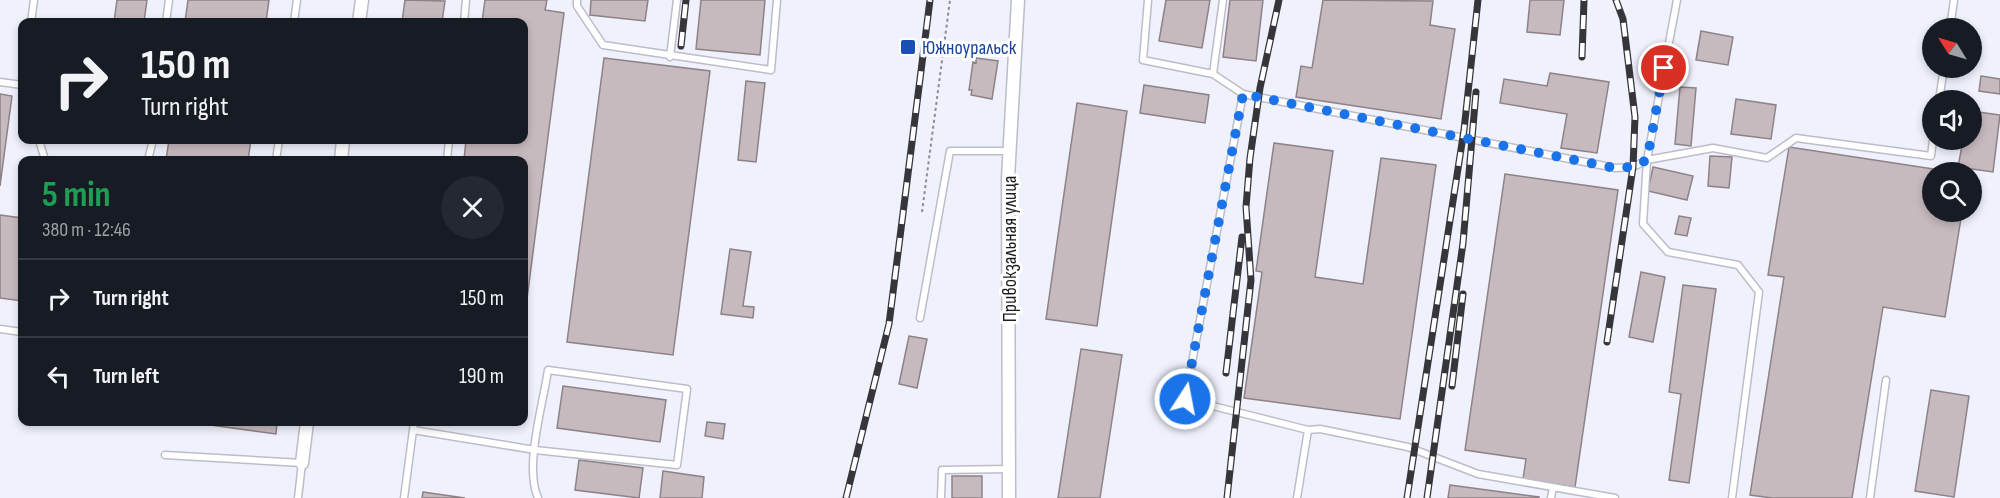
<!DOCTYPE html>
<meta charset="utf-8">
<style>
:root{--surface:#171b24;--page:#242831;--text:#f1f3f6;--muted:#9ea1a6;--line:#363941}
body{margin:0;font-family:"Sofia Sans Condensed",sans-serif;background:var(--page);color:var(--text);height:100vh;display:flex;flex-direction:column;font-size:22px;white-space:nowrap}
*{box-sizing:border-box;margin:0}
p{font-size:20px;color:var(--muted)}
.icon{flex:none;width:33px;height:33px;fill:none;stroke:currentColor;stroke-width:2;stroke-linecap:round;stroke-linejoin:round}
.map{position:relative;flex:1;overflow:hidden}
.panel{position:absolute;left:18px;top:156px;width:510px;height:270px;display:flex;flex-direction:column;background:var(--surface);border-radius:12px;box-shadow:0 3px 9px #0003}
.panel>*{flex:none}
.guide{position:absolute;left:18px;top:18px;width:510px;height:126px;border-radius:12px;box-shadow:0 3px 9px #0003;background:#171b24;color:var(--text);overflow:hidden}
.needle{width:39px;rotate:307deg}
.buttons{position:absolute;left:1922px;top:18px;display:grid;gap:12px}
.buttons a{display:grid;place-items:center;width:60px;height:60px;border-radius:50%;background:var(--surface);box-shadow:0 3px 9px #0003;font-size:30px}
.pin{position:absolute;display:grid;place-items:center;width:51px;height:51px;color:#fff;margin:-26px;border:3px solid #fff;border-radius:50%;box-shadow:0 2px 6px #0007}
.me{position:absolute;width:66px;margin:-33px;rotate:11deg;stroke-linejoin:round;filter:drop-shadow(0 0 4px #0008)}
.turn{display:flex;align-items:center;gap:21px;height:126px;padding:0 24px;font-size:27px}
.turn .icon{width:78px;height:78px;stroke-width:2.5}
.turn b{display:block;font-size:42px;line-height:51px}
.round{display:grid;place-items:center;flex:none;width:63px;height:63px;border-radius:32px;background:var(--page)}
.overview{display:flex;align-items:center;justify-content:space-between;height:102px;padding:0 24px}
h1{font-size:36px;font-weight:700;line-height:45px;color:#1e9e55}
ul{padding:0;list-style:none}
li{display:flex;align-items:center;gap:18px;height:78px;padding:0 24px;border-top:2px solid var(--line)}
li div{flex:1}
li b{display:block;font-size:22px}
li em{font-style:normal}
.map>svg:first-child{display:block}
.building{fill:#c6babf;stroke:#8d8287;stroke-width:1.5}
.lines{fill:none;stroke-linecap:round;stroke-linejoin:round}
.service-casing{stroke:#bcbdc8;stroke-width:9}
.minor-casing{stroke:#bcbdc8;stroke-width:15}
.path{stroke:#8b8c94;stroke-width:2;stroke-dasharray:3 3;stroke-linecap:butt}
.service{stroke:#fff;stroke-width:6}
.minor{stroke:#fff;stroke-width:12}
.rail-casing{stroke:#35353a;stroke-width:7}
.rail{stroke:#fff;stroke-width:4.5;stroke-dasharray:14;stroke-linecap:butt}
.route{stroke:#1a73e8;stroke-width:10;stroke-dasharray:0 18}
.transit-dot{fill:#1a4fb4;stroke:#fff;stroke-width:2}
.labels{text-anchor:middle;stroke-width:6;stroke-linejoin:round;paint-order:stroke}
.transit-label{font-size:20px;fill:#164399;stroke:#fff;text-anchor:start}
.street-label{font-size:20px;fill:#1d1d21;stroke:#fff}
</style>
<div class="map">
<svg width="2000" height="498" viewBox="0 0 2000 498">
<rect width="100%" height="100%" fill="#eff1fc"/>
<path class="building" d="M117,0h30l-3,22h-30z
M188,0h81l-3,22h-81z
M405,0l40,1 -3,21h-40z
M485,0h62l-2,10 19,3 -40,309v-162h-60l2,-20h58v-118h-42z
M591,0h57l-3,21 -55,-6z
M701,0h64l-5,55 -64,-6z
M1166,0h44l-8,48 -43,-7z
M1230,0h33l-7,61 -33,-4z
M1323,0l110,1 -3,24 25,4 -14,90 -145,-22 5,-31 11,2z
M1530,0h34l-4,35 -33,-3z
M1701,31l32,6 -5,28 -32,-5z
M604,58l106,13 -37,284 -106,-13z
M976,58l22,3 -6,38 -21,-4 1,-5h-3l4,-28 3,1z
M1550,73l59,9 -12,71 -36,-5 6,-34 -67,-11 4,-24 43,7z
M1981,76l19,3v15l-21,-3z
M746,81l19,2 -9,79 -18,-2z
M1144,85l65,10 -4,28 -65,-10z
M1680,87l16,1 -5,58 -16,-2z
M0,94l12,2 -12,90z
M1736,99l40,6 -5,34 -40,-5z
M1077,103l50,8 -30,215 -51,-7z
M1971,111l29,4 -7,57 -35,-5 5,-27h8z
M169,140h82l-3,20h-82z
M1274,143l59,8 -18,126 48,7 18,-126 55,7 -36,254 -156,-21 18,-126 -6,-1z
M1789,147l164,25h-21v40h30l-17,105 -62,-10 -31,191h-80l-22,-3 34,-218 -16,-2z
M1710,156l22,1 -3,31 -21,-2z
M1653,167l40,9 -6,24 -39,-9z
M1505,174l113,16 -43,297 -52,-8 3,-20 -61,-9z
M0,215l22,3v83l-22,-3z
M1679,216l12,2 -4,18 -12,-2z
M730,249l21,3 -8,54 11,1 -1,11 -32,-4z
M1641,272l24,5 -12,65 -24,-5z
M1683,285l33,4 -27,194 -20,-3 12,-86 -12,-2z
M909,336l18,3 -10,49 -18,-4z
M1081,349l41,6 -22,143h-42z
M563,386l103,14 -6,42 -103,-14z
M1931,390l38,6 -15,101 -39,-6z
M188,422h89l-1,12z
M707,422l18,2 -2,15 -18,-3z
M579,460l64,8 -4,30 -64,-8z
M663,471l41,6 -2,21h-42z
M952,476h30v22h-30z
M1450,485l89,12v1h-91z
M423,492l42,6h-43z"/>
<g class="lines">
<g class="service-casing">
<path id="service" d="M577,0v6l26,39 168,25 6,-70
M1148,0l-5,60 70,14 30,20 -58,305 123,31 -11,68
M1677,0l-30,160 -4,64 25,28 70,13 21,27 -27,206
M31,22l3,-22
M166,22l3,-22
M294,22l3,-22
M464,22l2,-22
M1950,28l4,-28
M670,57l7,-57
M1213,74l10,-74
M0,82l22,3
M1243,94l372,74 18,-1 14,-7 66,-12 54,10 29,-20 135,18 2,-16
M1939,100l5,-32
M39,140l6,20
M148,160l5,-20
M276,160l3,-20
M447,160l2,-20
M920,318l30,-167h59
M0,329l22,3
M414,422l-1,8 122,20 142,15 10,-76 -139,-19c-5,35 -24,96 -10,128
M1308,430l12,-1 88,18 70,27 137,24
M165,455l137,8 -4,35
M404,498l9,-68
M941,498l1,-28 67,-1
M1551,498l2,-11
M1870,498l16,-118"/>
</g>
<g class="minor-casing">
<path id="minor" d="M359,22l3,-22
M341,160l2,-20
M302,463l5,-41
M1009,498l-1,-320 10,-178"/>
</g>
<path class="path" d="M922,212l28,-212"/>
<use href="#service" class="service"/>
<use href="#minor" class="minor"/>
<g class="rail-casing">
<path id="rail" d="M681,46l5,-46
M1582,57l2,-57
M1607,342l26,-175 2,-50 -12,-98 -7,-19
M1226,373l16,-136
M1452,386l11,-92
M846,498l43,-174 41,-324
M1227,498l24,-218 -5,-73 4,-49 10,-70 19,-88
M1407,498l57,-368 14,-130
M1427,498l36,-255 13,-151"/>
</g>
<use href="#rail" class="rail"/>
</g>
<g class="lines">
<path class="route" d="M1185,399l58,-305 372,74 18,-1 14,-7 17,-92"/>
</g>
<rect class="transit-dot" x="900" y="39" width="16" height="16" rx="3"/>
<g class="labels">
<g class="transit-label">
<text x="922" y="54">Южноуральск</text>
</g>
<g class="street-label">
<text transform="translate(1009 249) rotate(-90)" y="7">Привокзальная улица</text>
</g>
</g>
</svg>
<div class="buttons">
<a><svg class="needle" viewBox="-14 -14 28 28"><path d="M0-13l5 13h-10z" fill="#e53935"/><path d="M0 13l5-13h-10z" fill="#9ea1a6"/></svg></a>
<a><svg class="icon" aria-label="sound" viewBox="0 0 24 24"><path d="M4 9h4l5-4v14l-5-4H4zM17 9q2 3 0 6"/></svg></a>
<a><svg class="icon" aria-label="search" viewBox="0 0 24 24"><circle cx="10" cy="10" r="6"/><path d="M15 15l6 6"/></svg></a>
</div>
<div class="pin" style="left:1664px;top:68px;background:#d93025"><svg class="icon" aria-label="arrive" viewBox="0 0 24 24"><path d="M6 21V4h12l-3 4 3 4H6"/></svg></div>
<svg class="me" style="left:1185px;top:399px" viewBox="-20 -20 40 40"><circle r="17" fill="#1a73e8" stroke="#fff" stroke-width="3"/><path d="M0-11L8 9 0 5-8 9z" fill="#fff"/></svg>
<div class="guide">
<div class="turn"><svg class="icon" aria-label="right" viewBox="0 0 24 24"><path d="M7 20v-9h11M14 6l5 5-5 5"/></svg><div><b>150 m</b>Turn right</div></div>
</div>
<section class="panel">
<div class="overview"><div><h1>5 min</h1><p>380 m · 12:46</p></div><a class="round"><svg class="icon" aria-label="close" viewBox="0 0 24 24"><path d="M6 6l12 12M18 6L6 18"/></svg></a></div>
<ul>
<li><svg class="icon" aria-label="right" viewBox="0 0 24 24"><path d="M7 20v-9h11M14 6l5 5-5 5"/></svg><div><b>Turn right</b></div><em>150 m</em></li>
<li><svg class="icon" aria-label="left" viewBox="0 0 24 24"><path d="M17 20v-9H6M10 6l-5 5 5 5"/></svg><div><b>Turn left</b></div><em>190 m</em></li>
</ul>
</section>
</div>
